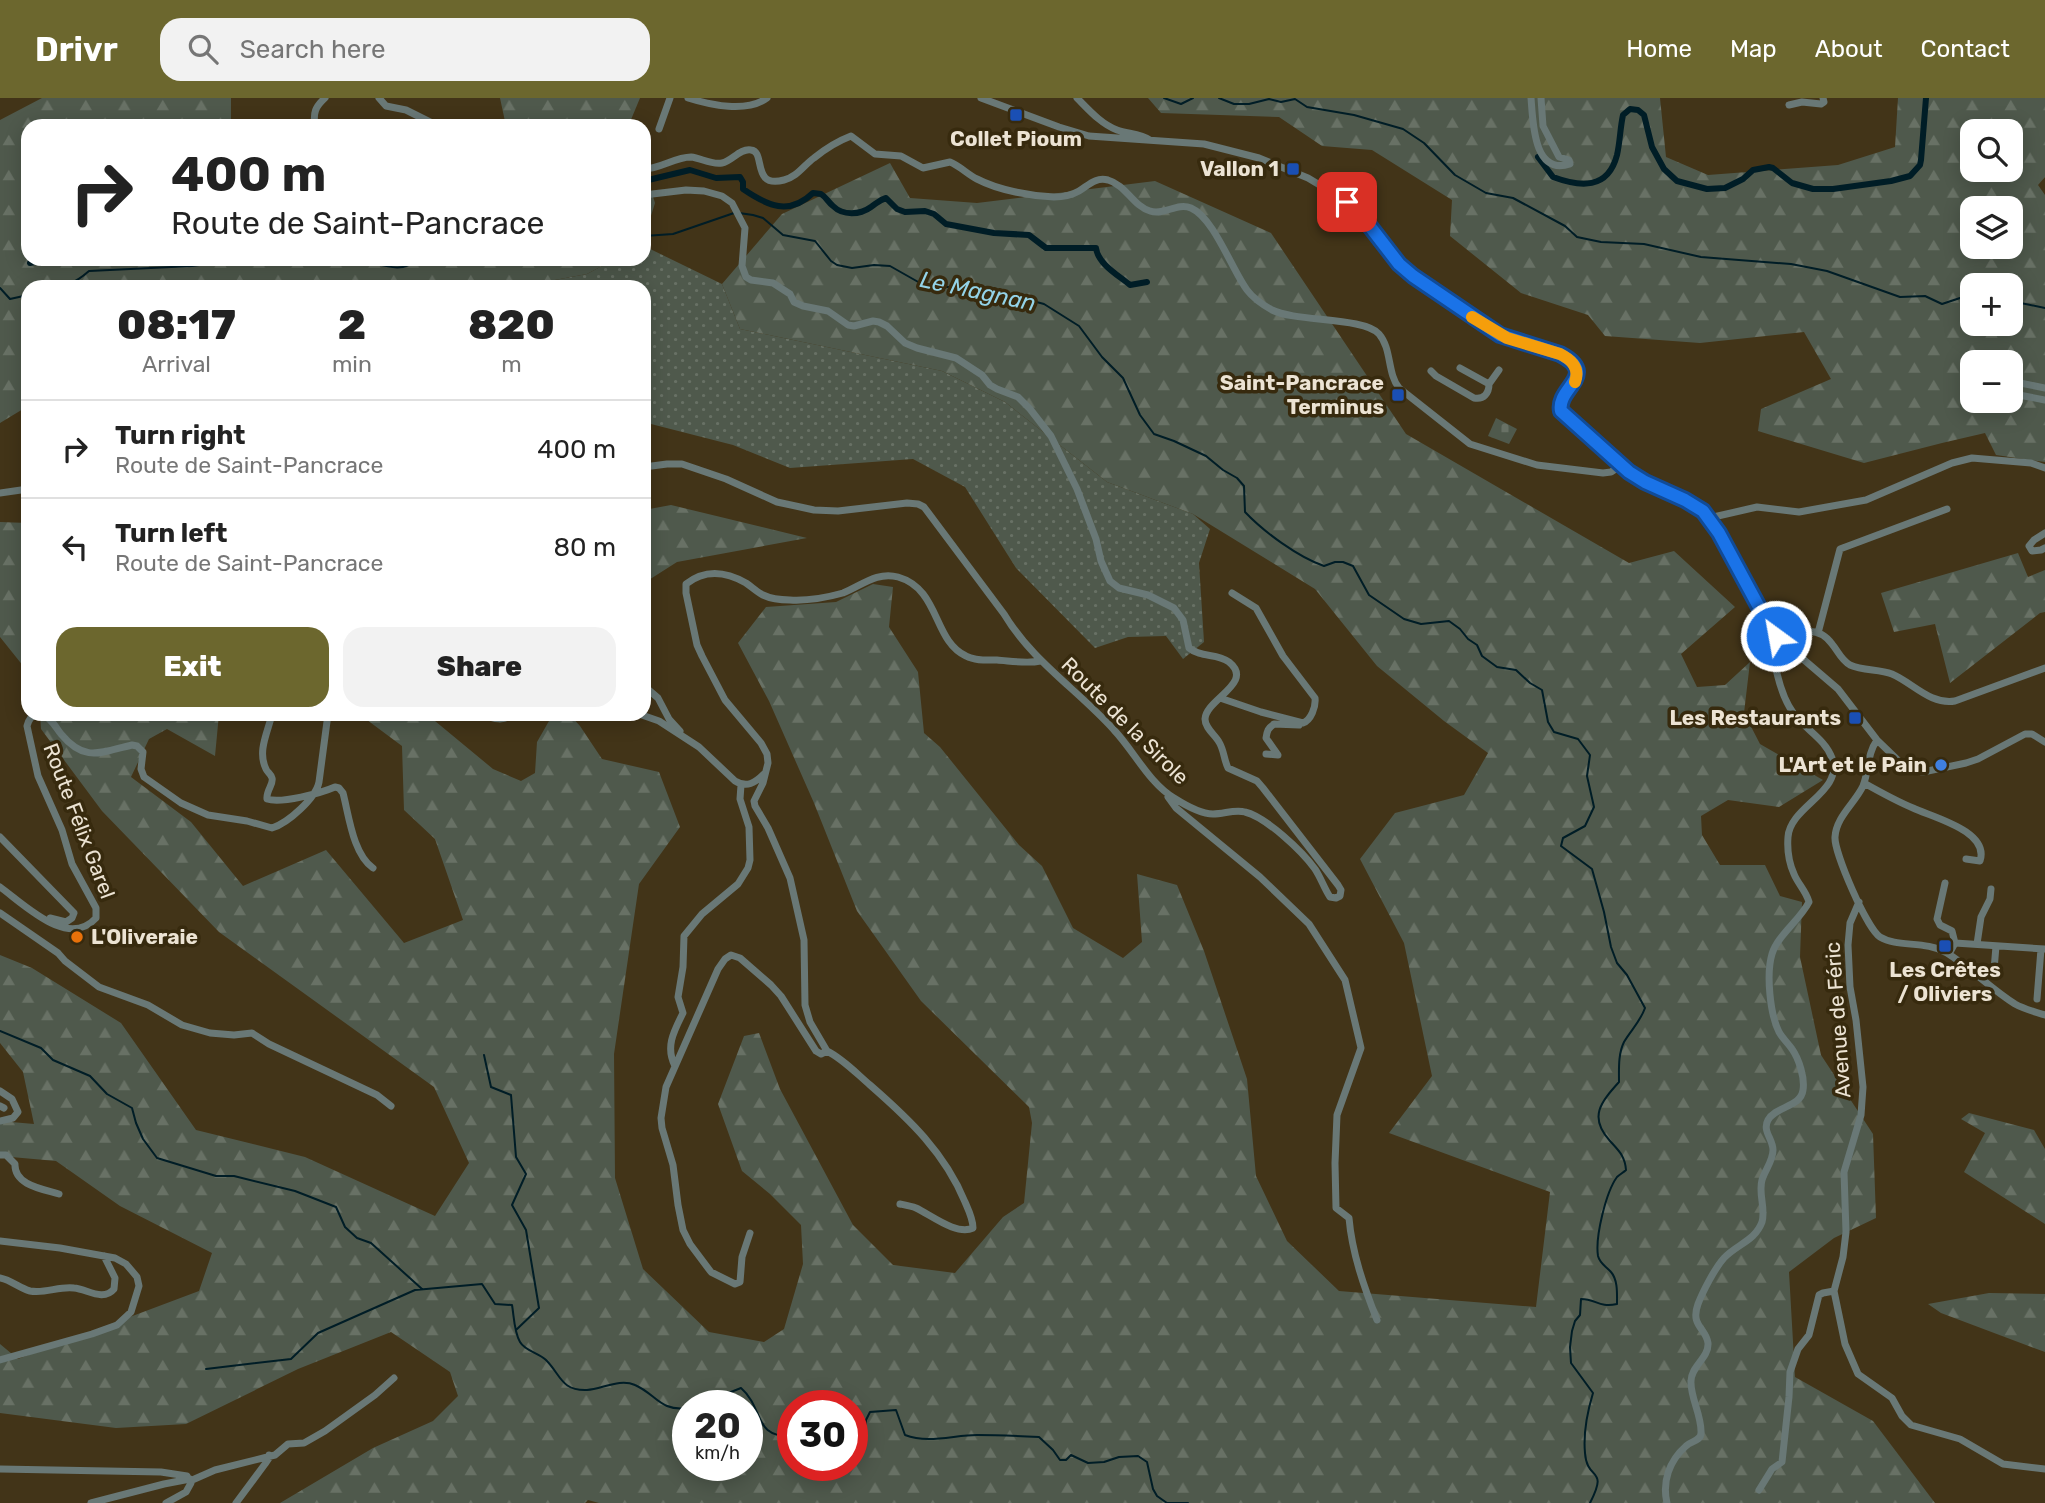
<!DOCTYPE html>
<meta charset="utf-8">
<style>
:root{--surface:#fff;--page:#f2f2f2;--text:#222;--muted:#767676;--line:#e0e0e0;--accent:#6c672e}
body{margin:0;font-family:Rubik,sans-serif;background:var(--page);color:var(--text);height:100vh;display:flex;flex-direction:column;font-size:26px;white-space:nowrap}
*{box-sizing:border-box;margin:0}
p{font-size:23px;color:var(--muted)}
.icon{flex:none;width:38px;height:38px;fill:none;stroke:currentColor;stroke-width:2;stroke-linecap:round;stroke-linejoin:round}
.map{position:relative;flex:1;overflow:hidden}
.drawer{position:absolute;left:21px;top:182px;width:630px;height:441px;display:flex;flex-direction:column;background:var(--surface);border-radius:21px;box-shadow:0 4px 18px #0003}
.drawer>*{flex:none}
.banner{position:absolute;left:21px;top:21px;width:630px;height:147px;border-radius:21px;box-shadow:0 4px 18px #0003;background:#fff;color:var(--text);overflow:hidden}
.fabs{position:absolute;left:1960px;top:21px;display:grid;gap:14px}
.fabs a{display:grid;place-items:center;width:63px;height:63px;border-radius:14px;background:var(--surface);box-shadow:0 4px 18px #0003;font-size:35px}
.speed{position:absolute;left:672px;top:1292px;display:flex;gap:14px;font-size:35px;font-weight:700;text-align:center}
.speed>*{display:grid;place-content:center;width:91px;height:91px;border-radius:50%;background:var(--surface);box-shadow:0 4px 18px #0003;line-height:1}
.speed small{font-size:18px;font-weight:400}
.speed .limit{border:10px solid #d22;background:#fff;color:#111}
.pin{position:absolute;display:grid;place-items:center;width:60px;height:60px;color:#fff;margin:-30px;border-radius:14px;box-shadow:0 4px 10px #0006}
.me{position:absolute;width:77px;margin:-38px;rotate:328deg;stroke-linejoin:round;filter:drop-shadow(0 0 5px #0008)}
.turn{display:flex;align-items:center;gap:24px;height:147px;padding:0 35px;font-size:32px}
.turn .icon{width:91px;height:91px;stroke-width:2.5}
.turn b{display:block;font-size:49px;line-height:60px}
.eta{display:flex;justify-content:space-evenly;align-items:center;height:119px;text-align:center}
.eta b{font-size:42px;font-weight:800;line-height:49px}
.action{display:flex;gap:14px;margin-top:auto;padding:14px 35px}
.action a{flex:1;height:80px;border-radius:21px;background:var(--accent);color:#fff;font-size:28px;font-weight:800;line-height:80px;text-align:center}
.action a+a{background:var(--page);color:var(--text)}
ul{padding:0;list-style:none}
li{display:flex;align-items:center;gap:21px;height:98px;padding:0 35px;border-top:2px solid var(--line)}
li div{flex:1}
li b{display:block;font-size:26px}
li em{font-style:normal}
header{display:flex;align-items:center;gap:42px;box-sizing:border-box;height:98px;padding:0 35px;background:var(--accent);color:#fff}
header strong{font-size:33px}
nav{display:flex;gap:38px;margin-inline-start:auto;font-size:24px}
.search{width:490px;height:63px;background:var(--page);display:flex;align-items:center;gap:18px;box-sizing:border-box;padding:0 24px;border-radius:21px;color:var(--muted);font-size:26px}
.map>svg:first-child{display:block}
.green{fill:url(#green-dots)}
.forest{fill:url(#forest-firs);fill-rule:evenodd}
.cemetery{fill:url(#cemetery-stones)}
.lines{fill:none;stroke-linecap:round;stroke-linejoin:round}
.stream{stroke:#001d26;stroke-width:2}
.canal{stroke:#001d26;stroke-width:6}
.minor{stroke:#697876;stroke-width:7}
.route-casing{stroke:#114b97;stroke-width:18}
.route{stroke:#1a73e8;stroke-width:12}
.slow{stroke:#f59e0b;stroke-width:12}
.transit-dot{fill:#1a4fb4;stroke:#372a0e;stroke-width:2.5}
.shop-dot{fill:#3f7fe0;stroke:#372a0e;stroke-width:2.5}
.food-dot{fill:#e8710a;stroke:#372a0e;stroke-width:2.5}
.labels{text-anchor:middle;stroke-width:7;stroke-linejoin:round;paint-order:stroke}
.poi-label{font-size:21px;font-weight:bold;fill:#ece3d3;stroke:#372a0e;text-anchor:end}
.street-label{font-size:21px;fill:#ece3d3;stroke:#372a0e}
.water-label{font-size:23px;font-style:italic;fill:#94d3e8;stroke:#372a0e}
</style>
<header>
<strong>Drivr</strong>
<div class="search"><svg class="icon" aria-label="search" viewBox="0 0 24 24"><circle cx="10" cy="10" r="6"/><path d="M15 15l6 6"/></svg>Search here</div>
<nav><a>Home</a><a>Map</a><a>About</a><a>Contact</a></nav>
</header>
<div class="map">
<svg width="2045" height="1405" viewBox="0 0 2045 1405">
<defs>
<pattern id="green-dots" width="8" height="8" patternUnits="userSpaceOnUse" patternTransform="scale(1.75)"><rect width="8" height="8" fill="#4f594c"/><path d="M2 2h.1M6 6h.1" fill="none" stroke="#687165" stroke-width="1.8" stroke-linecap="round"/></pattern>
<pattern id="forest-firs" width="22" height="20" patternUnits="userSpaceOnUse" patternTransform="scale(1.75)"><rect width="22" height="20" fill="#4f594c"/><path d="M5 1l3.5 6h-7zM16 11l3.5 6h-7z" fill="#687165"/></pattern>
<pattern id="cemetery-stones" width="16" height="16" patternUnits="userSpaceOnUse" patternTransform="scale(1.75)"><rect width="16" height="16" fill="#4f594c"/><path d="M2 7V4a2 2 0 0 1 4 0v3zM10 15v-3a2 2 0 0 1 4 0v3z" fill="#687165"/></pattern>
</defs>
<rect width="100%" height="100%" fill="#423418"/>
<path class="green" d="M644,148l78,38 18,45 202,42 63,31 102,80 86,32 17,15 -11,34 5,79 -21,17 -17,-23 -38,1 -33,11 -79,-80 -51,-81 -52,-28 -123,9 -57,-23 -82,-21 -7,2v-139h-127l70,-13 28,-15h29z"/>
<path class="forest" d="M42,0h189v28h-203v133h587l-28,15 -70,13h-489v119l-28,17v-303z
M500,0h140l-10,24 1,4h-125z
M1148,0h512l6,59 42,18 130,-10 57,-18 3,-49h147v79l-7,8 7,10v267l-49,-7 -11,-22 -43,10 -78,20 -106,-32 3,-22 70,-30 -27,-47 -104,11 -95,-7 -17,-21 -67,-22 -71,-57 2,-36 -80,-50 -50,-4 -43,-29 -118,-4zM1972,33h39v39h-39zM1972,110h39v39h-39zM1972,187h39v39h-39zM1972,264h39v39h-39z
M890,65l20,35 67,5 178,-22 116,52 135,201 223,129 45,-12 61,56 -54,47 16,33 28,-2 25,-23 -6,51 16,31 63,36 -44,27 -51,-7 -27,16 1,19 18,30h45l15,31 22,6 -2,55 21,98 52,79 3,84 -42,20 -45,34 6,105 78,44 62,82h-1336l-11,-3 -3,3h-305l93,-55 60,-27 25,-25 -8,-24 -59,-40 -93,37 -112,55 -70,4 -116,-15v-69l18,15 181,-68 13,-38 -92,-47 -64,-45 -56,-5v-35l34,3 -11,-52 -23,-29v-88l32,13 89,55 75,107 109,27 130,59 34,-53 -35,-76 -215,-155 -117,-121 -61,-82 -1,-15h179l-4,42 -48,-27 -18,10 -18,38 60,45 52,64 83,-36 78,93 59,-23 -28,-81 -31,-29 -2,-64 -43,-32h75l1,7 58,48 28,12 14,-8 2,-31 16,-28h16l11,12 22,33 57,13 21,55 -41,57 -25,170 1,124 28,91 66,63 55,10 20,-13 19,-65 -2,-39 -31,-31 -28,-23 -24,-67 26,-68 15,-3 21,56 73,136 40,40 62,8 48,-56 21,-14 8,-80 -3,-16 -108,-106 -64,-90 -43,-108 -45,-102 -31,-58 28,-36 70,-5 37,-18 20,3 -4,40 29,45 6,61 16,14 79,98 23,21 31,62 50,30 19,-16 -5,-68 40,11 27,66 43,128 9,97 31,65 52,50 197,16 14,-115 -161,-59 43,-57 -28,-133 -44,-84 35,-46 69,-18 24,-42 -44,-32 -67,-55 -62,-77 -122,-75 -86,-32 -102,-80 -63,-31 -202,-42 -18,-45 60,-70zM688,1307h59v60h-59zM793,1307h59v60h-59z
M644,70l11,35 -11,35z
M671,407l136,33 -130,24 -33,21v-73z
M0,424l28,1v149l-28,-35z
M2018,455l10,24 17,-7v42l-5,1 -90,70 -15,-59 -41,8 -13,-39z
M1969,1015l65,17 11,19v75l-81,-52 21,-39 -24,-14z
M1989,1195l56,1v58l-104,-39 -13,-9z"/>
<path class="cemetery" d="M1496,320l21,11 -8,15 -21,-8z"/>
<g class="lines">
<path class="stream" d="M1164,0l17,6 12,-6
M1219,0l15,6h15l20,-5 12,3 14,-3 12,8 47,8 49,14 21,14 31,32 31,18 27,5 52,28 12,11 24,5 43,2 57,13 90,7 36,7 73,26 25,-1 17,8 21,-7h9
M739,115l14,2 10,3 20,17 32,6 16,20 6,4 15,3 22,-3 16,1 30,17 21,4h21l26,8 26,1 30,8 35,22 23,31 21,21 17,37 14,19 20,7 32,15 17,14 14,8 7,8 1,26c19,20 53,45 79,54l11,-4h8l10,4 16,29 35,24 17,5 28,-3 11,8 8,10 9,6 5,11 15,11 19,3 14,13 12,7 6,32 6,10 24,7 12,16 -3,21 7,31 -9,19 -22,12 -2,8 31,23 12,43 7,35 6,16 10,12 18,33c-5,14 -14,22 -21,34 -6,12 -5,27 -5,40 -18,20 -31,35 -9,59 9,10 15,15 16,29 -2,2 -7,5 -9,7 -11,15 -22,60 -19,79 2,8 8,10 13,16 7,8 6,22 6,32 -18,4 -21,-5 -36,-5l-1,16 -5,6 -3,10 -2,16 1,16 22,30c-6,20 -10,39 -8,60 2,29 24,13 5,50
M644,138l29,-2 61,-21
M276,161l16,6 33,-1 23,-5
M357,161c20,2 43,18 60,0
M45,189c21,-1 28,-2 44,-16l103,-5 51,-7
M0,190l10,11 18,-4
M2011,203l34,7
M0,933l41,17 12,12 37,16 17,18 25,14 4,15 7,16 14,19 59,18h18l61,15 41,16 9,20 12,11 14,5 51,46
M484,957l7,32 20,8 5,62 10,17 -14,31 14,25 13,78 -23,22
M206,1271l85,-10 27,-26 97,-43 67,-6 13,20 17,1c2,11 2,27 8,37 5,9 19,11 26,18 15,15 15,31 41,30 15,-1 33,-12 48,-5 21,9 25,27 53,23
M698,1307l43,-17c24,21 11,50 52,48
M852,1333l13,-2 1,-9 4,-8 26,-2 9,25c23,9 49,0 72,0 21,0 42,1 62,2l14,13 7,10h6l5,-5 17,8 16,-1 15,-5 19,-1 9,6 6,27 4,7 10,7h21"/>
<path class="canal" d="M1538,59l15,20c27,10 55,13 64,-22 3,-13 3,-26 6,-40l7,-6 8,1 6,5 8,32 12,22 13,12 30,8 18,-1 18,-9 10,-9 16,-3 4,1 19,15 21,6h20l58,-8 19,-5 10,-11 1,-5 5,-62
M644,83l46,-11 26,8 24,-1 3,5v7c25,17 46,27 70,4l8,1c5,3 7,8 12,12 10,10 27,9 38,1 6,-4 8,-7 15,-9l11,11 8,3 20,-1 9,3 12,10 48,9 35,2 17,13h50c2,16 22,27 34,37l17,-3
M30,165l18,-4"/>
<path class="minor" d="M379,0l7,8 20,4 32,16
M688,0c22,7 59,15 79,0
M981,0l78,29 30,9 115,8 55,14 49,20 25,15 23,17 43,54 14,12 87,59 68,23c24,26 -12,30 -7,53l68,62 16,9 40,18 18,11 16,22 38,71 11,17 28,32 42,36 39,51 28,27 7,3 11,2 43,-9 12,-4 47,-25h7l13,8
M1077,0c12,12 24,26 40,32 11,4 23,3 33,10
M1531,0c2,23 2,78 39,66l-1,-4 -10,-3 -16,-31 -2,-28
M1789,7l13,-3 19,2 3,-2 -1,-4
M315,28c-2,-13 0,-19 10,-28
M659,31l11,-31
M644,71c16,0 31,-12 47,-12 10,1 20,8 31,6 10,-2 18,-15 29,-13 15,1 0,39 33,30 13,-3 20,-15 30,-22 11,-9 24,-17 37,-22l24,18 26,2 22,12 27,-6c10,4 17,12 27,17 21,11 53,17 77,18 8,0 18,-2 25,-6 10,-6 16,-14 29,-11 18,5 25,26 42,31 14,5 27,-9 41,-3 23,10 41,62 56,82 6,8 16,15 25,20 24,12 92,7 107,24 13,15 8,39 20,54l71,56 67,21 66,8 8,-1 9,-6
M644,97l42,-5 18,1 18,5 10,7 13,25 -3,38 4,11 5,3 22,3 17,11 4,8 9,4 25,5 20,14 6,1 19,-5 6,1 8,4 18,17 12,5 39,10 26,17 8,10 7,4 21,8 12,12 21,27 26,53 19,50 5,22 9,20 9,7 29,7 26,13 9,12 6,28c12,10 28,5 40,14 26,21 -23,37 -24,57 0,9 10,16 14,23 5,8 5,18 9,26l29,13 6,7 75,97 3,5 -1,6 -4,2 -6,-1c-6,-9 -9,-19 -15,-28 -13,-18 -49,-52 -70,-57 -10,-3 -21,2 -32,2 -13,0 -28,-9 -39,-16 -25,-15 -40,-47 -60,-68 -36,-40 -82,-69 -110,-116l-80,-107 -6,-3 -11,-1 -69,8 -24,-1 -37,-8 -51,-23 -44,-15h-15l-23,3
M1460,270l29,16 10,-14
M1431,273l5,5 38,22c10,2 15,-5 15,-14
M2011,286l4,-2 30,6
M2011,292l8,5 26,5
M0,395l28,-4
M1709,420l48,-11 42,5 67,-12 86,-37 20,-5 59,5 14,5
M2045,435l-11,7 -5,6 3,5 9,-1 4,-2
M1818,535l22,-84 107,-40
M1785,542c16,-10 34,-14 47,4 6,7 9,16 18,21 13,6 29,4 42,9 21,9 38,31 63,27l90,-33
M644,588l14,12 11,21 11,12
M1220,600l41,14 42,11c8,-3 13,-16 12,-25l-32,-42 -27,-48 -24,-15
M42,616c9,4 13,12 19,20 24,29 40,18 71,11l5,1 6,6 -2,17 3,8 37,26 27,12 39,6 25,7c16,-5 44,-30 47,-46l9,-68
M272,616c-4,18 -15,37 -6,55 1,3 5,5 6,9 2,6 -6,12 -5,21 14,5 54,-6 68,-12l4,1 4,5c6,23 10,61 30,75
M483,616c11,5 20,8 30,0
M639,616l20,7 40,26 36,34c12,7 20,2 29,-7
M1877,642c-10,14 -8,31 -14,46 -8,17 -27,31 -28,51 -1,15 32,92 45,100 18,11 45,3 67,16 24,15 44,36 68,51 9,5 20,8 30,11
M1266,656l12,1 -12,-17c1,-7 2,-10 8,-14l25,1
M1864,685c16,9 32,18 49,25 19,9 77,23 67,53l-14,-2
M1168,699l8,11 84,69 49,47 36,56 16,68 -24,67 -2,48 1,45 13,10c3,35 15,69 28,102
M0,739l74,76 -2,5 -6,4 -16,-4
M1945,785l-8,36 3,6 12,6 3,12
M0,789c25,18 68,62 96,31v-10l-24,-44 -10,-34 -24,-54 -11,-50c2,-7 4,-10 11,-12
M1859,804l-9,21 -2,22 2,42 6,33 7,67 -2,28 -17,57 2,60 -3,25 -9,34 11,53 13,30 34,24 10,18 9,9 49,14 43,25 42,5
M0,815l58,40 7,8 34,26 49,18 34,20 28,8 24,2 18,-2 17,11 108,51 14,11
M1977,846l4,-27 9,-18 1,-10
M1949,856l6,-11 90,6
M1994,872l2,-24
M2037,901l4,-50
M827,953c16,8 29,22 43,34 39,34 75,68 95,117 4,9 8,17 8,26 -16,8 -42,-13 -57,-20 -5,-2 -11,-3 -16,-4
M675,968c-10,-19 -1,-35 8,-53l-5,-16 5,-30 1,-31 18,-22 36,-30 10,-16 2,-8 -1,-33 -9,-28 1,-14
M0,993l12,8 6,13 -5,6 -13,3
M0,1008l4,2
M0,1057h6l9,9c-1,21 27,25 44,30
M750,1135l-8,24 -2,25 -5,2 -24,-12 -21,-28 -7,-14 -5,-25 -5,-40 -11,-37 -1,-10 5,-31 52,-118 7,-10 6,-4 9,3 31,27 10,11 35,55 5,3 6,-3 -17,-29 -5,-17 -1,-65 -14,-62 -22,-50 -13,-22 -1,-5 9,-18 5,-20 -1,-9 -6,-11 -36,-43 -23,-44 -5,-11 -11,-52v-9c19,-15 39,-13 60,-1 6,4 11,9 17,12 8,4 18,5 27,5 18,1 35,-2 53,-7 18,-7 34,-22 55,-16 42,12 35,64 68,79 9,5 21,4 31,4 14,1 30,4 43,1
M0,1143l60,7 55,10 11,6 6,7 5,6 2,9 -8,26 -14,13 -25,9 -92,26
M0,1180c11,2 19,10 30,13 15,3 29,-5 44,-3 13,1 29,14 40,1l1,-11 -11,-22
M0,1371l161,3 26,4 4,7 -5,9 -20,11
M190,1383l25,-11 60,-15 13,-11 16,-1 21,-12 50,-36 19,-17
M1759,1392l13,-21 10,-7 7,-65 1,-25 8,-23 11,-14 10,-40 4,-2 11,-2
M91,1405l73,-19 26,-5
M236,1405l29,-39 4,-6v-3
M1667,1405c-5,-21 2,-42 19,-57 5,-5 15,-5 15,-13 1,-17 -11,-36 -10,-52 0,-15 18,-23 17,-38 -2,-15 -18,-17 -10,-39 5,-13 17,-36 26,-46 13,-14 31,-17 38,-36 4,-14 -4,-28 0,-42 3,-10 11,-19 11,-30 0,-11 -11,-19 -5,-30 8,-14 33,-13 35,-30 2,-12 -4,-31 -11,-41 -4,-6 -9,-10 -13,-17 -9,-18 -13,-58 -7,-78 5,-18 28,-34 37,-52 -3,-11 -11,-18 -15,-28 -5,-11 -7,-24 -6,-37 2,-31 56,-45 44,-79 -7,-19 -26,-28 -38,-44 -12,-16 -28,-64 -15,-80"/>
</g>
<g class="lines">
<g class="route-casing">
<path id="route" d="M1347,104l18,18 34,44 14,12 87,59 60,19c40,21 -4,34 1,57l68,61 16,10 40,18 18,11 16,22 41,76 19,25 -3,2"/>
</g>
<use href="#route" class="route"/>
<path class="slow" d="M1472,219l35,21 53,16c12,6 20,14 15,28"/>
</g>
<g class="transit-dot">
<rect x="1009" y="10" width="14" height="14" rx="3.5"/>
<rect x="1286" y="64" width="14" height="14" rx="3.5"/>
<rect x="1391" y="290" width="14" height="14" rx="3.5"/>
<rect x="1848" y="613" width="14" height="14" rx="3.5"/>
<rect x="1938" y="841" width="14" height="14" rx="3.5"/>
</g>
<circle class="shop-dot" cx="1941" cy="667" r="7"/>
<circle class="food-dot" cx="77" cy="839" r="7"/>
<g class="labels">
<g class="poi-label">
<text x="1016" y="48" text-anchor="middle">Collet Pioum</text>
<text x="1279" y="78">Vallon 1</text>
<text x="1384" y="292">Saint-Pancrace<tspan x="1384" dy="24">Terminus</tspan></text>
<text x="1841" y="627">Les Restaurants</text>
<text x="1927" y="674">L'Art et le Pain</text>
<text x="91" y="846" text-anchor="start">L'Oliveraie</text>
<text x="1945" y="879" text-anchor="middle">Les Crêtes<tspan x="1945" dy="24">/ Oliviers</tspan></text>
</g>
<g class="street-label">
<text transform="translate(1125 623) rotate(45)" y="7">Route de la Sirole</text>
<text transform="translate(79 723) rotate(69)" y="7">Route Félix Garel</text>
<text transform="translate(1838 922) rotate(-94)" y="7">Avenue de Féric</text>
</g>
<g class="water-label">
<text transform="translate(978 193) rotate(12)" y="8">Le Magnan</text>
</g>
</g>
</svg>
<div class="fabs">
<a><svg class="icon" aria-label="search" viewBox="0 0 24 24"><circle cx="10" cy="10" r="6"/><path d="M15 15l6 6"/></svg></a>
<a><svg class="icon" aria-label="layers" viewBox="0 0 24 24"><path d="M12 4l9 5-9 5-9-5zM3 14l9 5 9-5"/></svg></a>
<a>+</a>
<a>−</a>
</div>
<div class="speed"><div>20<small>km/h</small></div><div class="limit">30</div></div>
<div class="pin" style="left:1347px;top:104px;background:#d93025"><svg class="icon" aria-label="arrive" viewBox="0 0 24 24"><path d="M6 21V4h12l-3 4 3 4H6"/></svg></div>
<svg class="me" style="left:1776px;top:538px" viewBox="-20 -20 40 40"><circle r="17" fill="#1a73e8" stroke="#fff" stroke-width="3"/><path d="M0-11L8 9 0 5-8 9z" fill="#fff"/></svg>
<div class="banner">
<div class="turn"><svg class="icon" aria-label="right" viewBox="0 0 24 24"><path d="M7 20v-9h11M14 6l5 5-5 5"/></svg><div><b>400 m</b>Route de Saint-Pancrace</div></div>
</div>
<section class="drawer">
<div class="eta">
<div><b>08:17</b><p>Arrival</p></div>
<div><b>2</b><p>min</p></div>
<div><b>820</b><p>m</p></div>
</div>
<ul>
<li><svg class="icon" aria-label="right" viewBox="0 0 24 24"><path d="M7 20v-9h11M14 6l5 5-5 5"/></svg><div><b>Turn right</b><p>Route de Saint-Pancrace</p></div><em>400 m</em></li>
<li><svg class="icon" aria-label="left" viewBox="0 0 24 24"><path d="M17 20v-9H6M10 6l-5 5 5 5"/></svg><div><b>Turn left</b><p>Route de Saint-Pancrace</p></div><em>80 m</em></li>
</ul>
<div class="action"><a>Exit</a><a>Share</a></div>
</section>
</div>
